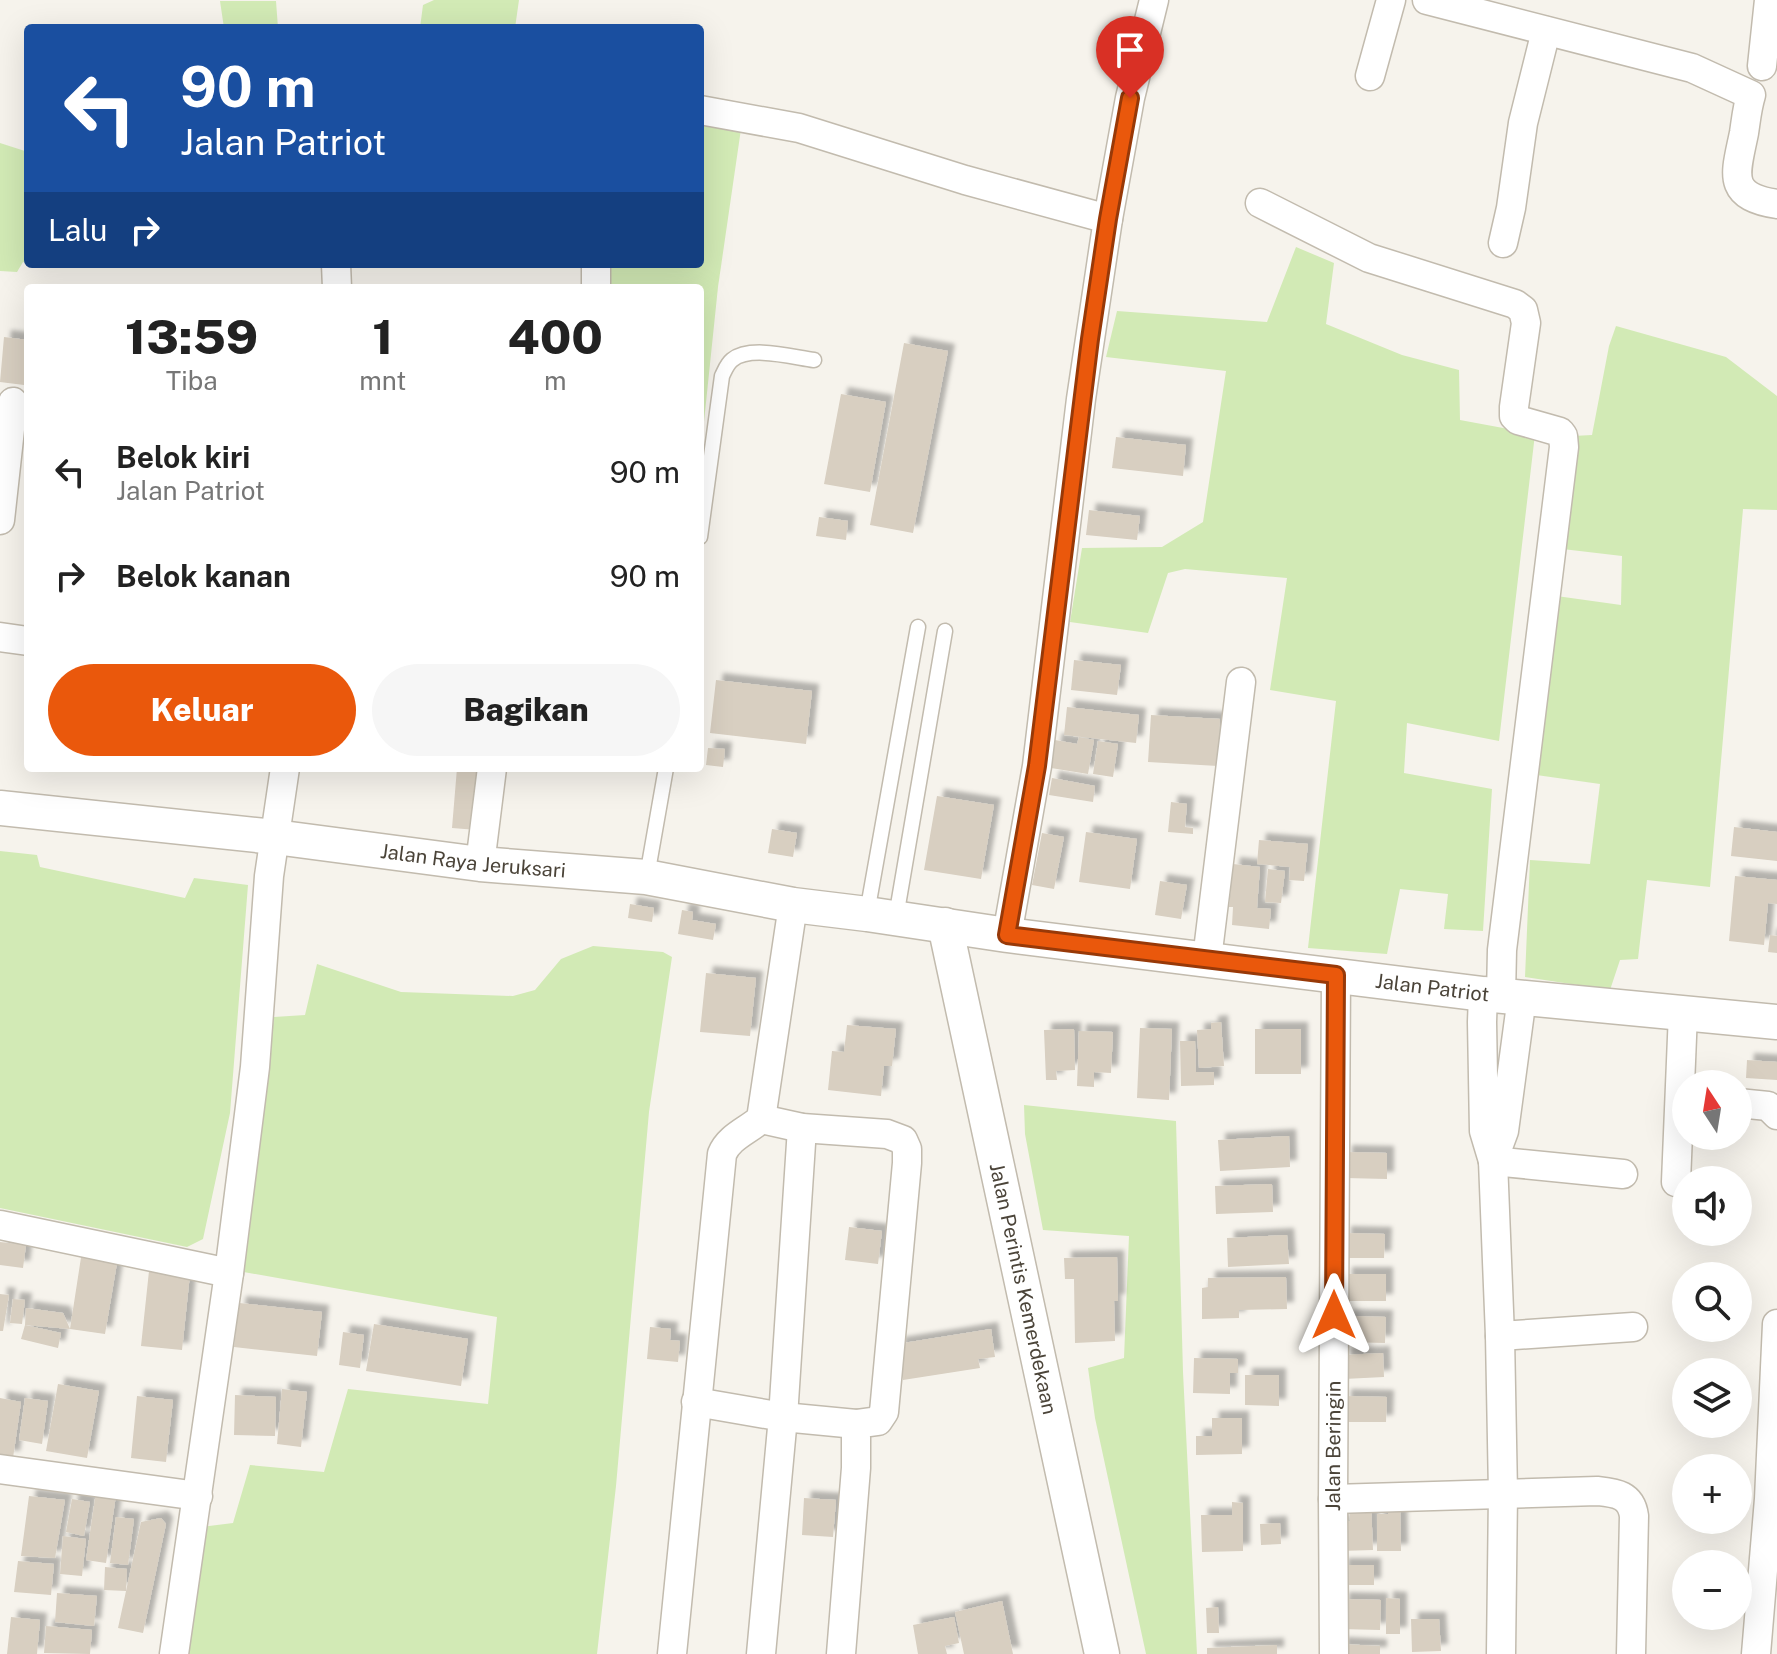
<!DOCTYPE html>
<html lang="id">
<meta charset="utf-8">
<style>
:root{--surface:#fff;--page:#f6f6f6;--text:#222;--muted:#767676;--accent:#ea580c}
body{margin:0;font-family:"Public Sans",sans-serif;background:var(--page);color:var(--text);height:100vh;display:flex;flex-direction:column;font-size:30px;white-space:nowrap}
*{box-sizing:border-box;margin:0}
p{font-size:26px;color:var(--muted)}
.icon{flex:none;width:44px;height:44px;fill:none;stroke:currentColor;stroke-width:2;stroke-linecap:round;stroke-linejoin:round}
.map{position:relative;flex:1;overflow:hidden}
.panel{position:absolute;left:24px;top:284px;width:680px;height:488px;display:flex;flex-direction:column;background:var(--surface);border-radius:8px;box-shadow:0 8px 32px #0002}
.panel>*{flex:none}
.guide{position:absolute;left:24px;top:24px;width:680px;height:244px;border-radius:8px;box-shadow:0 8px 32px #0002;background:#1a4fa0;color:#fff;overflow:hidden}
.needle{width:52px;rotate:348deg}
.controls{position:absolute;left:1672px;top:1070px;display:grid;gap:16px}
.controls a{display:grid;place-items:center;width:80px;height:80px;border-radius:50%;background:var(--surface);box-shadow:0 8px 32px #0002;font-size:40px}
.pin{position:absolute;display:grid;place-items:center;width:68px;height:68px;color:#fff;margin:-82px -34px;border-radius:50% 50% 50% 0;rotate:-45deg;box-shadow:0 0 8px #0007}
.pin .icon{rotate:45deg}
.me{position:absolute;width:88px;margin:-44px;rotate:0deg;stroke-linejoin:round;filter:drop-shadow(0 0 6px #0008)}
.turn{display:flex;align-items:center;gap:28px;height:168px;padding:0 24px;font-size:36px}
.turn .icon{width:104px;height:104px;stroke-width:2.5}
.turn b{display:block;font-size:56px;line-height:68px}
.then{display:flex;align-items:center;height:76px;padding:0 24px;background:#0003;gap:16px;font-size:30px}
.eta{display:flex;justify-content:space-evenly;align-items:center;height:136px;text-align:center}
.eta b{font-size:48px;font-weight:800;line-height:56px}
.cta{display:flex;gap:16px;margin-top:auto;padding:16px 24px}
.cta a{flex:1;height:92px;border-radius:48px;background:var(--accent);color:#fff;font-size:32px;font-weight:800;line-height:92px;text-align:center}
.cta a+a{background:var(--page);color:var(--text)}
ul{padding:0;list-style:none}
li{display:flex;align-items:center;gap:24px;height:104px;padding:0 24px}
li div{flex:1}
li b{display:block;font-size:30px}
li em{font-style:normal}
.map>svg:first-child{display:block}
.green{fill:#d2eab5}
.building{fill:#d8cfc1;filter:url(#shadow)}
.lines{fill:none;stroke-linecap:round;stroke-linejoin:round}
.service-casing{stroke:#c2bbae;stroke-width:17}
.minor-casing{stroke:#c2bbae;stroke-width:31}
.tertiary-casing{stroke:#c2bbae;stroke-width:37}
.service{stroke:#fff;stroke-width:14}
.minor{stroke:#fff;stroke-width:28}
.tertiary{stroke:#fff;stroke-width:34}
.route-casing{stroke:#983908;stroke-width:20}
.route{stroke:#ea580c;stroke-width:14}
.labels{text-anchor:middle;stroke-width:6;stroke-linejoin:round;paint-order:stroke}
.street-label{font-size:20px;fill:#4b4439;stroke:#fff}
</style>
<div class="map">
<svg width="1777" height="1654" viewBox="0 0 1777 1654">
<defs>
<filter id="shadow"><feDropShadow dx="7" dy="-7" stdDeviation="2" flood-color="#0004"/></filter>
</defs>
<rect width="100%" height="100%" fill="#f6f3ec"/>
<path class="green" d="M434,0h85l-4,28h-95l3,-23z
M220,1h56l2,27h-54z
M700,122l41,7 -23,158 -18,173v-172h-90v-24h90z
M0,143l28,9v111l-5,-1 -6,10 -17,-1z
M1296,247l38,16 -8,61 76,31 57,15 1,50 75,14 -36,307 -92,-18 -3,50 88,16 -9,142 -39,-2 4,-35 -48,-5 -13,65 -79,-6 28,-247 -66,-11 17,-112 -102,-9 -17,4 -20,60 -78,-11 12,-74 80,-1 41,-25 23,-151 -120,-14 11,-46 150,11z
M1616,326l110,31 51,39v114l-34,-1 -33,378 -63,-7 -9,79 -18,1 -10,30 -85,-13 5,-117 60,4 10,-80 -84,-12 19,-179 86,12 1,-49 -85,-10 17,-109 38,-2 17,-89z
M0,851l37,4 3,12 145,31 9,-20 54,7 -18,228 -27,126 -16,8 -187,-39z
M593,946l70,6 9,5 -23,155 -33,374 -19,168h-408l12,-127 32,-4 17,-58 74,7 24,-83 140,15 9,-87 -259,-46 36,-254 31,-2 12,-51 84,28 112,4 22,-6 26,-31z
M1024,1105l152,16 7,251 14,282h-51l-51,-236 -7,-50 36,-10 5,-122 -86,-6 -18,-96z"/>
<path class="building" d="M4,337l24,3 -4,45 -24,-3z
M904,343l44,8 -35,182 -43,-8z
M841,394l45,8 -16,90 -46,-8z
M1116,437l70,8 -3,31 -71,-8z
M1089,510l51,6 -3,24 -51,-5z
M819,517l29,4 -2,19 -30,-4z
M1074,660l47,5 -4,30 -46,-5z
M716,680l96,11 -6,53 -96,-11z
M1067,707l72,8 -3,28 -72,-8z
M1151,715l69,4 -2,47 -70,-4z
M1079,737l15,3 -6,34 -37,-6 4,-28 22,4z
M1098,741l20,3 -5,33 -20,-3z
M708,748l17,1 -2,18 -17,-2z
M457,768h24l-4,62 -25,-2z
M1052,778l43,8 -2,16 -44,-7z
M937,796l57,9 -13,74 -57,-9z
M1171,802l16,2 -2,23 8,1v6l-25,-2z
M1734,827l43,5v29l-46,-5z
M772,829l25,4 -4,24 -25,-4z
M1086,832l51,7 -7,50 -51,-7z
M1042,833l22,4 -10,52 -22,-4z
M1259,840l49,4 -4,37 -15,-1 1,-13 -33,-3z
M1233,864l27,3 -3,41 14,1 -2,20 -37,-4 1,-18h-4z
M1268,869l17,2 -4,32 -16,-1z
M1735,876l42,4v24l-9,-1 -4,42 -35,-4z
M1160,881l27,4 -6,34 -26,-4z
M630,904l24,4 -2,14 -24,-4z
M682,910l11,2 -1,8 24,4 -3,16 -35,-6z
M1770,935l7,1v17l-9,-1z
M706,973l50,5 -6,58 -50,-4z
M1221,1022l3,44 -25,2 -2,-38 14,-1v-6z
M847,1025l49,4 -4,37h-8l-3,30 -53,-6 4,-39 12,1z
M1140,1028l32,1 -3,71 -32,-2z
M1074,1029l1,41 -19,1 1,9h-11l-2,-50z
M1255,1029h46v45h-46z
M1079,1031l34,1 -2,41 -17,-1v15l-17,-1z
M1180,1041h15l1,31h18v13l-33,1z
M1747,1060l30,2v18l-31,-2z
M1289,1136l1,31 -70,4 -2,-31z
M1345,1152l42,1v26l-42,-1z
M1272,1184l1,28 -57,2 -1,-28z
M849,1227l33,4 -4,33 -33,-4z
M1344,1233l41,1 -1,24h-40z
M1287,1235l2,29 -61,3 -1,-29z
M0,1242l26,3 -3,23 -23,-3z
M82,1251l36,6 -13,77 -35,-5 -45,-4 1,-17 37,5 7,16z
M1117,1257l1,44h-4l1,40 -40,2 -1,-64h-9l-1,-21z
M149,1271l41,3 -8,76 -41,-4z
M1345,1274h41v27h-41z
M1286,1277l1,32 -48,1v8l-37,1v-31l6,-1v-9z
M0,1294l9,1 -6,36h-3z
M13,1299l12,1 -3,24 -12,-1z
M239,1303l83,9 -5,44 -83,-9z
M1346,1316l40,1 -1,26 -40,-1z
M374,1324l94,15 -7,47 -95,-15z
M25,1325l36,8 -3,15 -37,-9z
M650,1327l21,2 -1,11 10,1 -2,21 -31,-3z
M991,1329l4,28 -17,2 2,9 -77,12 -6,-36z
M343,1332l21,3 -4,33 -21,-3z
M1383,1353l1,24 -40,2 -1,-24z
M1194,1358l44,1v14h-8v21l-37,-1z
M1245,1375h34v31l-34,-1z
M58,1384l41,7 -12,67 -41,-7z
M282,1389l25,3 -6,55 -24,-3z
M235,1395l41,2 -1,39 -41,-1z
M137,1396l36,4 -7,62 -35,-4z
M1344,1396l43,1 -1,25h-42z
M0,1398l21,4 -8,56 -13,-2z
M25,1398l23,3 -6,43 -23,-4z
M1212,1418h30v36l-46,1v-19h16z
M96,1492l20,3 -10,68 -20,-3z
M29,1496l36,4 -10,58 -34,-2z
M804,1498l32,2 -3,37 -31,-2z
M72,1499l18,3 -6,34 -18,-4z
M1232,1502l11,1v48l-41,1 -1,-37h31z
M1371,1504l2,46 -33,1 -1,-29 11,-1 -1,-16z
M1388,1504h12l1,47h-24v-37h11z
M116,1517l18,2 -6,46 -18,-2z
M161,1518l5,6 -23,109 -25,-5 23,-106z
M1280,1523l1,21 -20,1 -1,-21z
M63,1536l23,3 -4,37 -22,-2z
M18,1561l36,3 -3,31 -37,-3z
M1341,1565h33v20h-33z
M105,1567l22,2 -1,22 -22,-1z
M57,1593l40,3 -3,30 -39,-4z
M1386,1598l14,1v35h-14z
M1342,1599l39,1 -1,30 -39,-1z
M1002,1601l11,53h-49l-9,-42z
M1218,1607l1,26h-12l-1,-25z
M11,1617l29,3 -3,34h-30z
M954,1617l5,26 -14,3 2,8h-29l-5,-29z
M1411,1619h28l2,32 -29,1z
M46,1626l46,4 -2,24 -46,-1z
M1340,1644l40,2v8h-40z
M1277,1645v9h-70v-6z"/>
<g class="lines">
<g class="service-casing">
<path id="service" d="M700,537l22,-161c3,-6 5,-12 10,-16 18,-15 60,-3 82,0
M647,876l19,-108
M867,913l51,-286
M896,917l49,-286"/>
</g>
<g class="minor-casing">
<g id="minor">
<path d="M1427,0l265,68 59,27c-4,13 -5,25 -7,38 -8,40 -19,63 33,71"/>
<path d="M1762,66l7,-66"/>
<path d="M1370,76l21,-76"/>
<path d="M700,110l99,18 166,52 143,39"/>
<path d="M1260,203l109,55 146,46 8,6 3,13 -12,84v9l4,4 42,12 3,4 1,11 -62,503 -1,45"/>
<path d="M1503,243l8,-35 12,-85 23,-92"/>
<path d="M336,264l1,24"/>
<path d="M596,288v-24"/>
<path d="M0,520l13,-118"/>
<path d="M0,637l28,4"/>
<path d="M480,864l12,-96"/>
<path d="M1007,935l30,-169 44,-367 27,-180 22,-121 24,-98"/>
<path d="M1207,959l34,-277"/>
<path d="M1483,994l-1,28 2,109 9,30 7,175 3,157 -2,161"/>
<path d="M1738,1103l30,3 9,9"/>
<path d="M761,1119l41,9 85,6 16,6 4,9v14l-23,249 -6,9 -22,3v44l-15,186"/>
<path d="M1493,1161l11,-30 18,-134"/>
<path d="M1493,1161l130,13"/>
<path d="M1676,1182l7,-169"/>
<path d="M0,1225l229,48"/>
<path d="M1500,1336l133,-9"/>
<path d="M696,1402l87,15 73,7"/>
<path d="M0,1469l198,27"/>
<path d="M1333,1499l264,-8c18,2 34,3 37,25l-3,138"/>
<path d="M174,1654l55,-381 26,-206 14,-191 16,-108"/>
<path d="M672,1654l50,-500c7,-17 25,-23 39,-35l32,-214"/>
<path d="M761,1654l22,-237 19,-289"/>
<path id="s1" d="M1334,1654l-1,-155 3,-524"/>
<path d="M1756,1654l13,-155 8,-175"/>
</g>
</g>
<g class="tertiary-casing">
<g id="tertiary">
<path id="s2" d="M0,808l275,29 205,27 166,13 147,28 74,9 140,21 476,59 294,28"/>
<path id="s3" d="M945,925l157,729"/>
</g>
</g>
<use href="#service" class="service"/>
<use href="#minor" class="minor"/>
<use href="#tertiary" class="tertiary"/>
</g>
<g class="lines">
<g class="route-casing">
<path id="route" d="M1130,98l-22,121 -18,120 -53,427 -30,169 329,40 -2,340"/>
</g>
<use href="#route" class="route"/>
</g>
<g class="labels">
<g class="street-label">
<text dy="7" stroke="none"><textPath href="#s2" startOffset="476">Jalan Raya Jeruksari</textPath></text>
<text dy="7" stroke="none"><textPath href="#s2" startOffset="1444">Jalan Patriot</textPath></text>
<text dy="7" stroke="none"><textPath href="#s3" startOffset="372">Jalan Perintis Kemerdekaan</textPath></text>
<text dy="7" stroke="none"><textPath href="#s1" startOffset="208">Jalan Beringin</textPath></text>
</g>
</g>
</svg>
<div class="controls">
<a><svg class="needle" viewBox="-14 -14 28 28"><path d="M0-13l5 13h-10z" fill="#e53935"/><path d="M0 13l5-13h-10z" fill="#767676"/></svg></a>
<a><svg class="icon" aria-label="sound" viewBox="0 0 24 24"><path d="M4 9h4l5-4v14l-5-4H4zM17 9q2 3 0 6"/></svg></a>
<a><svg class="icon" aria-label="search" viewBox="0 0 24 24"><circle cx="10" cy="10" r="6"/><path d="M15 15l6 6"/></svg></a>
<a><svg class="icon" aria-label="layers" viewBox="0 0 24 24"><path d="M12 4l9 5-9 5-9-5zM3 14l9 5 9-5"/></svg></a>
<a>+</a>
<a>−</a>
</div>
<div class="pin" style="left:1130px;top:98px;background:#d93025"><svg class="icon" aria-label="arrive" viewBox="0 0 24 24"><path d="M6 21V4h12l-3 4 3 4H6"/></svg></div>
<svg class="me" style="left:1334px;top:1315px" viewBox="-20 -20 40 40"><path d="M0-17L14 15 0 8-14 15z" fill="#ea580c" stroke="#fff" stroke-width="4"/></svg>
<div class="guide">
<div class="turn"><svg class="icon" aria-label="left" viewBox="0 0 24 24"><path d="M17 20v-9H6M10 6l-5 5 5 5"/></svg><div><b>90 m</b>Jalan Patriot</div></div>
<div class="then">Lalu<svg class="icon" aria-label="right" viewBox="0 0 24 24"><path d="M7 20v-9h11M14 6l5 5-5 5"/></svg></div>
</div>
<section class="panel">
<div class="eta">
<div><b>13:59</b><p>Tiba</p></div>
<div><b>1</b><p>mnt</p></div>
<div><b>400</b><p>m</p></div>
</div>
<ul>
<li><svg class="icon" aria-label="left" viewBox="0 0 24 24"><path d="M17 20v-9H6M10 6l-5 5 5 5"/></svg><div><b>Belok kiri</b><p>Jalan Patriot</p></div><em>90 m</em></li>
<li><svg class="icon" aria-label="right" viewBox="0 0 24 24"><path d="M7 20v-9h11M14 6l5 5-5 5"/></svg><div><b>Belok kanan</b></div><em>90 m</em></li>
</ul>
<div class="cta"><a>Keluar</a><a>Bagikan</a></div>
</section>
</div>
